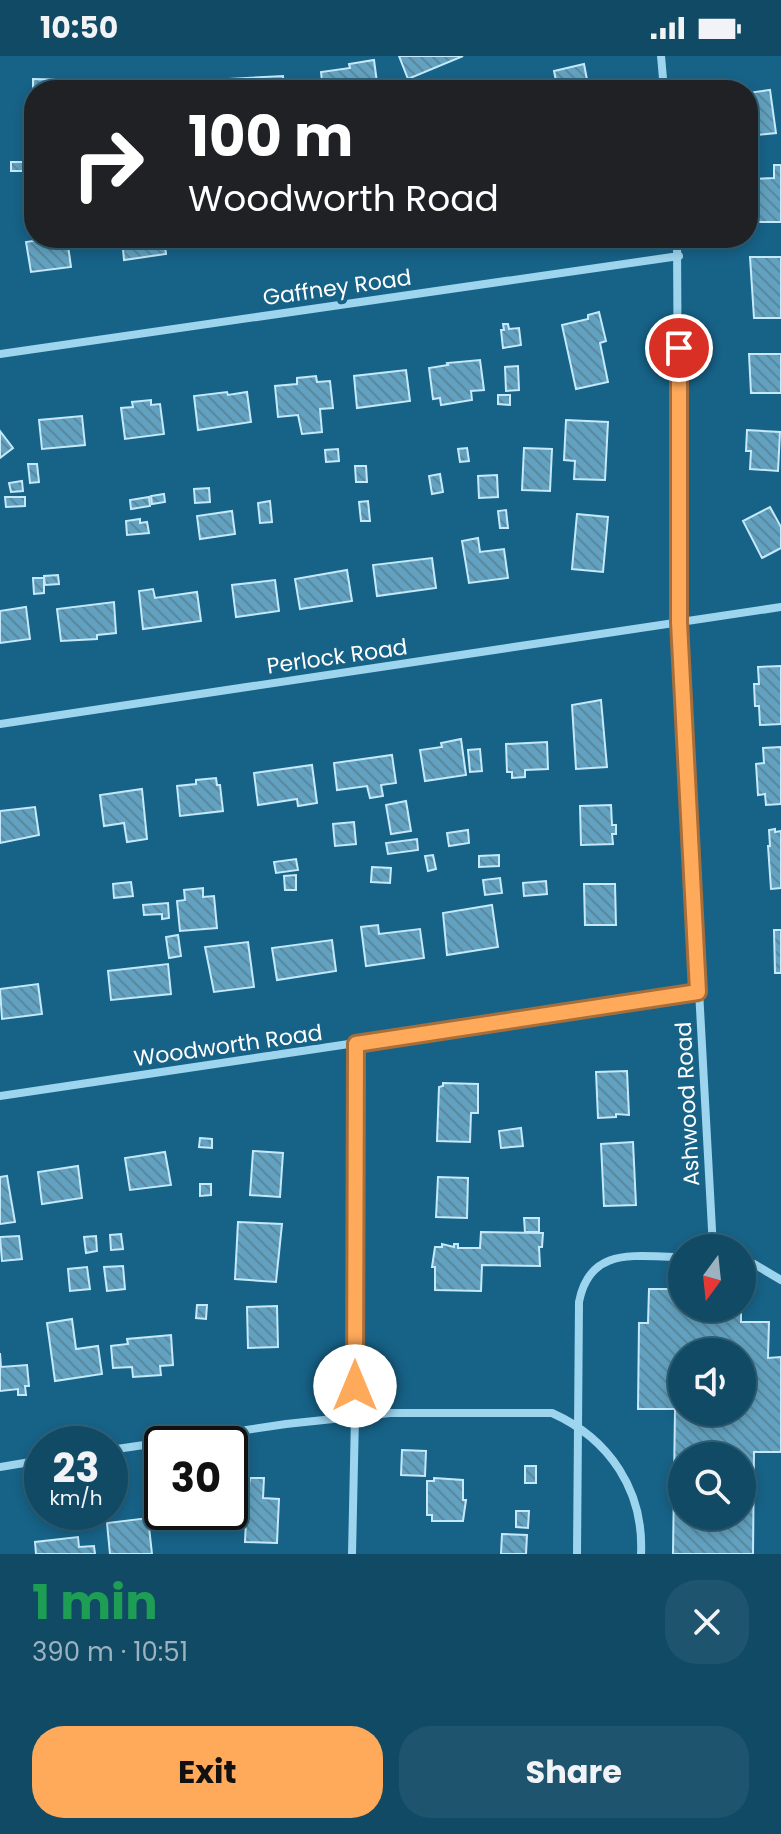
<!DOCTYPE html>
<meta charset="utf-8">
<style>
:root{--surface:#114a65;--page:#1e546e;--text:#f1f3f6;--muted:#9cb3bf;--line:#306279;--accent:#ffa95a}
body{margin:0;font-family:Poppins,sans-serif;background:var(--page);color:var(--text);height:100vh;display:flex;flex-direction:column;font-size:30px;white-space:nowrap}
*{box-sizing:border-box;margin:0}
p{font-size:26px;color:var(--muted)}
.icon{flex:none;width:44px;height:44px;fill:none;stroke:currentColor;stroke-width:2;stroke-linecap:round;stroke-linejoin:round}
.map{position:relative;height:1498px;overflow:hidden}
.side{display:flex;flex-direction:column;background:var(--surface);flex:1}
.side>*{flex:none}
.hud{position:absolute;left:24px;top:24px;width:734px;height:168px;border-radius:32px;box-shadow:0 4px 12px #0003,0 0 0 2px var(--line);background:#202124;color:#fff;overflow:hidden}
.needle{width:52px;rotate:195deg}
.tools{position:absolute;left:668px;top:1178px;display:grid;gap:16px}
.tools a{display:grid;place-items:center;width:88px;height:88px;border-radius:50%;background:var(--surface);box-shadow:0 4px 12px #0003,0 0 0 2px var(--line);font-size:40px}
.speed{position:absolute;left:24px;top:1370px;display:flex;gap:16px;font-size:40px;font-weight:700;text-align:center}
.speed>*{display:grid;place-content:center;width:104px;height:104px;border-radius:50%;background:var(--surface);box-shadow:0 4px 12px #0003,0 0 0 2px var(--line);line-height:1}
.speed small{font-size:20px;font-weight:400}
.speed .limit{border:4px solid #111;border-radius:12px;background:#fff;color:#111}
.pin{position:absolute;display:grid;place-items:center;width:68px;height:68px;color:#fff;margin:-34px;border:4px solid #fff;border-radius:50%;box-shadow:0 2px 8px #0007}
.me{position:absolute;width:88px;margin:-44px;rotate:0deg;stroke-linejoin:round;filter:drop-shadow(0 0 6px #0008)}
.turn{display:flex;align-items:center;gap:28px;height:168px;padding:0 32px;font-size:36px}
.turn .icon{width:104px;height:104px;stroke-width:2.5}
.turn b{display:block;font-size:56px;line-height:68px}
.round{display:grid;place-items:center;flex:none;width:84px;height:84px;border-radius:32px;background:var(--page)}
.summary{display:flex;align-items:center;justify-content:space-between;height:136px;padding:0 32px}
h1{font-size:48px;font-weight:700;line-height:60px;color:#1e9e55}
.action{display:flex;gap:16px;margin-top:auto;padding:16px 32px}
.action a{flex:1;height:92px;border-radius:32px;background:var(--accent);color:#111;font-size:32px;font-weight:700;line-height:92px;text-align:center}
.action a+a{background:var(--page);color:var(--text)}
.status{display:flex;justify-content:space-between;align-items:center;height:56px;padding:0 40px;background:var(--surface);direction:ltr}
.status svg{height:22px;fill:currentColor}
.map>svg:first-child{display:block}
.building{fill:url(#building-back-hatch);stroke:#c3e9fa;stroke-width:2;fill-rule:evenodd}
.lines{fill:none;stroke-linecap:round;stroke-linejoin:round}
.street{stroke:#9dd4ee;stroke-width:8}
.route-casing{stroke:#a66e3a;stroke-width:20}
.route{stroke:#ffa95a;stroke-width:14}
.labels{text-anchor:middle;stroke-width:8;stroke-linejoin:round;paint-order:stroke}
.street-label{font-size:22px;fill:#fff;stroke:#176287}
</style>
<div class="status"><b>10:50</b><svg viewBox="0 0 49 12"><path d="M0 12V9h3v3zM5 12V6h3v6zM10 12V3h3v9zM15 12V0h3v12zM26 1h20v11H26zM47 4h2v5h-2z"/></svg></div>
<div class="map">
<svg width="781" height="1498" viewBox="0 0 781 1498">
<defs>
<pattern id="building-back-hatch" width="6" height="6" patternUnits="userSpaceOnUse" patternTransform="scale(2)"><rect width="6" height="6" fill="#62a1bf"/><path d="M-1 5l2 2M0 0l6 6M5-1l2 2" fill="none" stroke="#5b889c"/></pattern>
</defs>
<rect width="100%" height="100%" fill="#176287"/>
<path class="building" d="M399,0h64l-55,23z
M374,4l4,30h-55l-2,-18 29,-4 -1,-4z
M584,8l5,26h-31l-4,-19z
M283,20l1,14h-54l-1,-11z
M33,23l41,1v10h-40l-1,21z
M125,26h44v8h-44z
M770,34l6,43 -28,3v-43z
M34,92v22l-8,1 -1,-22z
M11,106h12v9h-12z
M774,109h7v57h-30v-43l23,-1z
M53,182h14l4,29 -40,5 -5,-30z
M122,182h42l2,16 -42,6z
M197,182h70l-69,10z
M750,201h31v61h-27z
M599,256l7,29 -6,2 8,39 -32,7 -14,-64 26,-6v-4z
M503,268h5l1,5 10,-1 2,17 -18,3 -2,-18h3z
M749,298h32v39h-30z
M480,304l4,30 -13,1 1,9 -31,5 -1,-7 -7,1 -4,-31 19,-3 -1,-2z
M518,310l1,24 -13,1 -1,-24z
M406,314l4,31 -53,7 -3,-32z
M316,320l1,6 13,-1 3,27 -13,1 2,23 -20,2 -4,-19 -20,2 -3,-31 22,-2v-6z
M227,336l1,3 19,-3 4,30 -53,8 -4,-34z
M498,339h12v10l-12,-1z
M151,344v5l9,-1 4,30 -39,5 -4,-31 12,-1 -1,-5z
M82,360l3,29 -43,4 -3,-29z
M566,364l42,2 -3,58 -31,-1 1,-18 -11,-1z
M747,374l33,2 -2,39 -28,-2 1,-18h-5z
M0,375l13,17 -13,10z
M467,392l2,13 -9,1 -2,-13z
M524,392l28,1 -2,42 -28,-1z
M338,393l1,12 -13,1 -1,-12z
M28,408h9l2,18 -9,1z
M355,410h11l1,16h-11z
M440,418l3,18 -11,2 -3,-18z
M497,419l1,22 -19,1 -1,-22z
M22,425l1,10 -12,1 -2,-9z
M209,432l1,14 -15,1 -1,-14z
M164,438l1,8 -13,2 -1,-8z
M5,441h20v9l-19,1z
M149,441l1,9 -19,3 -1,-9z
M270,445l2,21 -12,1 -2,-20z
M368,445l2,20h-9l-2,-19z
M770,451l11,20v21l-19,10 -19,-37z
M506,454l2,18h-8l-2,-17z
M232,455l3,23 -35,5 -3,-23z
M577,458l31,3 -5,55 -31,-3z
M140,463v4l7,-1 2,11 -22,2 -1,-14z
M478,482l2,14 24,-3 4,29 -39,5 -7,-42z
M432,502l4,30 -59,8 -4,-31z
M347,514l5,31 -52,8 -5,-30z
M58,519l1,9 -14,1 -1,-9z
M33,522h11v15l-10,1z
M275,524l4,31 -43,6 -4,-32z
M153,533l2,9 42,-6 4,29 -58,8 -4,-38z
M114,546l2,31 -19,2v4l-36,2 -4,-32z
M26,551l4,32 -30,4v-32z
M781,610v58l-21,1 -1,-19h-4l-1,-22h5l-1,-17z
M601,644l6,67 -31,2 -4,-64z
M461,683l5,36 -41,6 -5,-31 22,-3 -1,-4z
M547,686l1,27 -23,1v7l-13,1v-6h-5l-1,-28z
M781,691v57l-15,1 -1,-11 -7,1 -2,-31 8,-1 -1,-15z
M480,693l2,22 -12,1 -2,-22z
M392,699l4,28 -15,2 2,11 -13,2 -3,-12 -30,4 -3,-27z
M312,709l5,38 -19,3 -1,-7 -39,6 -4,-32z
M216,722l1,7h3l3,26 -43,5 -3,-30 19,-2v-4z
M142,733l5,50 -20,3 -3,-19 -20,3 -4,-31z
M406,745l5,30 -20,3 -5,-29z
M611,749l1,20h4v9h-4l1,10 -32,1 -1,-39z
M35,751l4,28 -39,8v-32z
M354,766l2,22 -21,2 -2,-22z
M775,773v3l6,-1v57l-10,1 -3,-43h2l-1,-16z
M468,774l1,13 -20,3 -2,-13z
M417,783l1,11 -30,4 -2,-11z
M433,799l3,14 -8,2 -3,-15z
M499,799v11l-20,1v-11z
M296,803l2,11 -22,3 -2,-11z
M372,811l19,1 -1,15 -19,-1z
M296,819v15h-11l-1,-14z
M500,822l2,15 -17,2 -2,-15z
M546,825l1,13 -23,2 -1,-13z
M131,826l2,14 -19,2 -1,-14z
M584,828h31l1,41h-31z
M203,832v9l11,-1 3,32 -37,3 -3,-30 8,-1 -1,-10z
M168,847l1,15 -7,1v-5l-18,1 -1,-10z
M492,849l6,42 -51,8 -4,-42z
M378,869l1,9 41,-5 4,29 -58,8 -5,-39z
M774,874h7v43h-6z
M178,879l3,21 -12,2 -3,-21z
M332,884l4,31 -59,9 -5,-32z
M248,886l6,45 -40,5 -9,-45z
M168,908l3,30 -60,6 -3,-29z
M38,928l4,30 -40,5 -2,-30z
M627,1015l2,44 -13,-1v3l-18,1 -2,-46z
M443,1027l35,1v29h-7l-1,29 -33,-1 2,-54 4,-1z
M521,1072l2,18 -22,2 -2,-17z
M200,1082l12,1v9l-13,-1z
M633,1086l3,63 -32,1 -3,-62z
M253,1095l30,2 -3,44 -30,-2z
M165,1096l6,33 -41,5 -5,-32z
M78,1110l4,32 -40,6 -4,-32z
M7,1120l8,46 -15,2v-47z
M438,1121l30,1 -1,40 -31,-1z
M200,1128h11v11l-11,1z
M524,1162h15v14h-14z
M238,1166l44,2 -6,58 -41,-3z
M481,1176l62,1 -1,14h-3l1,19 -58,-1 -1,26 -46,-1v-23h-3l3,-20h7v-3l12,3v-3h4v4h22z
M121,1178l2,15 -12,1 -1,-15z
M19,1180l3,23 -20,2 -2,-24z
M96,1180l1,15 -11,2 -2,-16z
M123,1210l2,23 -18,2 -3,-24z
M87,1211l3,22 -20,2 -2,-22z
M649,1233h33v19h59v14h28l-1,36 13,-1v95h-27l-1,102h-80l2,-145h-37l1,-86h9zM682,1296h60v60h-60zM682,1400h60v60h-60z
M197,1249h10l-1,14 -10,-1z
M277,1250l1,41 -30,1 -1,-41z
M72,1263l4,30 22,-3 4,28 -47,7 -8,-58z
M171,1279l2,30 -13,1 1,9 -28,2 -1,-10 -19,1 -2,-22 17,-2 -1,-5z
M0,1297l1,14 26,-2 2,21h-4l1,9h-8v-6l-18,2z
M402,1394l24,1 -1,25 -24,-1z
M525,1410h11v17h-11z
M250,1422h14l-1,20 16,1 -2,44 -32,-1 1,-22h-9l1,-10h8z
M434,1422l29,2v20h3l-3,21h-31v-6h-5v-34h7z
M516,1455h13l-1,17 -12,-1z
M148,1462l4,36h-42l-3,-31z
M502,1478l25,1 -1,19h-25z
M78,1481l1,10 15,-1 1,8h-59l-1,-12z"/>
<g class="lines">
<path class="street" d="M661,0l3,34
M677,182l2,384 34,626
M0,298l679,-98
M0,668l781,-117
M0,1040l698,-104
M742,1205l12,3 27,16
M110,1394l176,-26 104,-11h162c58,26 92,78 89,141
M0,1411l42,-7
M352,1498l3,-137 1,-373
M577,1498l2,-252c11,-57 58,-45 103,-45"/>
</g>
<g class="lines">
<g class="route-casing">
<path id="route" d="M355,1330l1,-342 342,-52 -19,-370v-274"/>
</g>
<use href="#route" class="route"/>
</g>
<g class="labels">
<g class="street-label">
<text transform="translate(337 231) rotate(-8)" y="8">Gaffney Road</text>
<text transform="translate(337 600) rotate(-8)" y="8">Perlock Road</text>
<text transform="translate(228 989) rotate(-8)" y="8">Woodworth Road</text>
<text transform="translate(687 1048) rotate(-93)" y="8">Ashwood Road</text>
</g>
</g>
</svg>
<div class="tools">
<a><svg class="needle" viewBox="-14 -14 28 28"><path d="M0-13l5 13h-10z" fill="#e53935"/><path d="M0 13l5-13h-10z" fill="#9cb3bf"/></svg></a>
<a><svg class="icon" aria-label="sound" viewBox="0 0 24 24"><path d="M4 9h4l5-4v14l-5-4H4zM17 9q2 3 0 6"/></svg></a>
<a><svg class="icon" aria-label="search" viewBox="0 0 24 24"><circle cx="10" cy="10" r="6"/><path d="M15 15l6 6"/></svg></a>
</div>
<div class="speed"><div>23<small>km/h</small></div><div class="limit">30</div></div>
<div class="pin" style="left:679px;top:292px;background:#d93025"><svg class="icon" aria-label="arrive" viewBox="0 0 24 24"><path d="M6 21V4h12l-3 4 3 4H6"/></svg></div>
<svg class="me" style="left:355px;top:1330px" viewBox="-20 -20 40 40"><circle r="19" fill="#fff"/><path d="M0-13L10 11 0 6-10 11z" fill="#ffa95a"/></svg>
<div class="hud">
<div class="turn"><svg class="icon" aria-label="right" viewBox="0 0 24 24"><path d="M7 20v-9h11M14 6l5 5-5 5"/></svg><div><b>100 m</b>Woodworth Road</div></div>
</div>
</div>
<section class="side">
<div class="summary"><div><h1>1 min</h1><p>390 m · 10:51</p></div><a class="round"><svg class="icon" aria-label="close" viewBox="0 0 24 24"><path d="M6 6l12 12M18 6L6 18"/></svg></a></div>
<div class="action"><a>Exit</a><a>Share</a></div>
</section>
